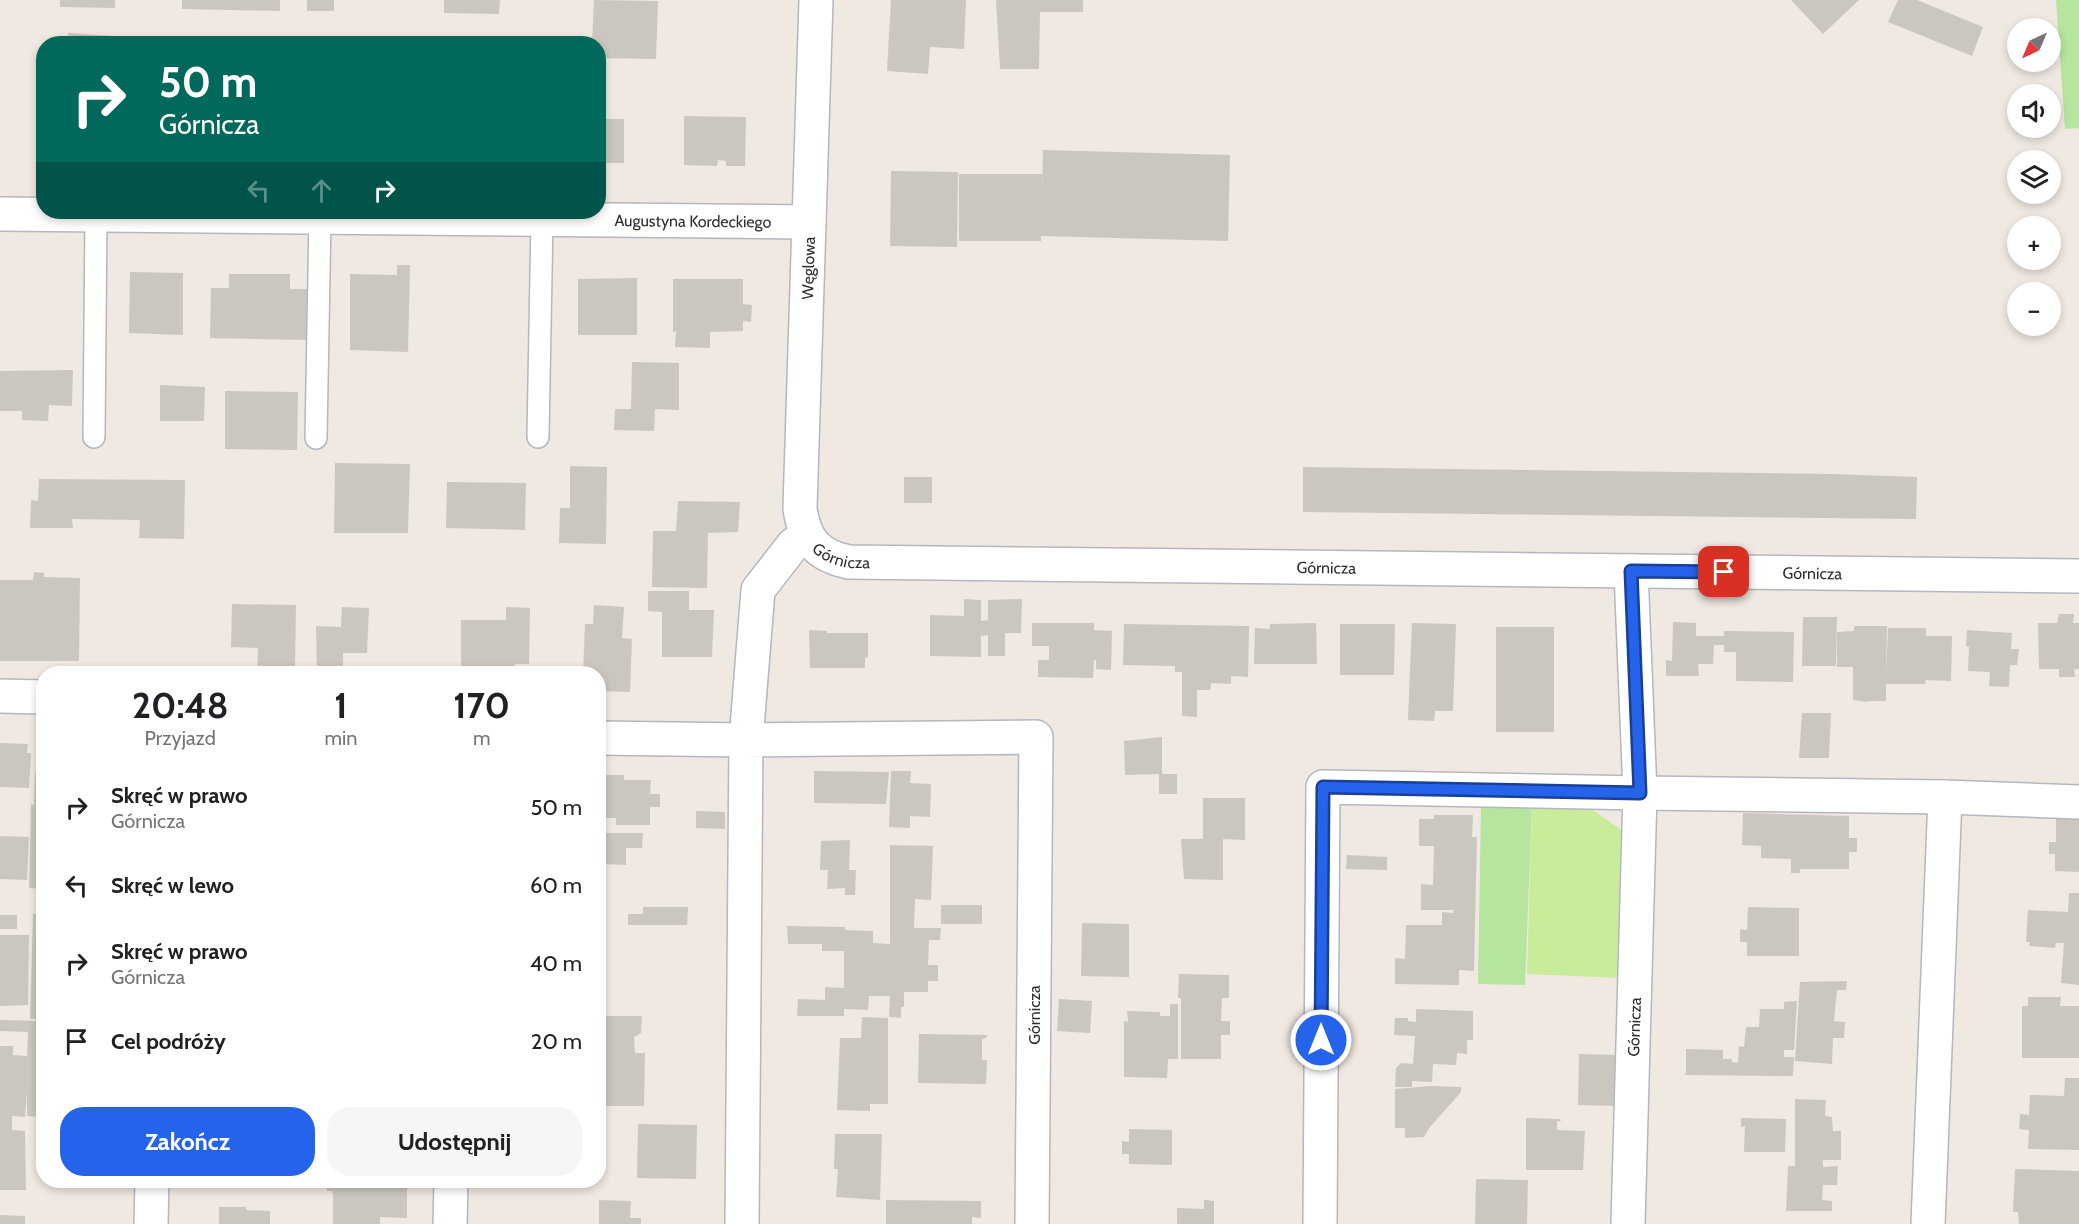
<!DOCTYPE html>
<html lang="pl">
<meta charset="utf-8">
<style>
:root{--surface:#fff;--page:#f6f6f6;--text:#202124;--muted:#757577;--accent:#2563eb}
body{margin:0;font-family:Cabin,sans-serif;background:var(--page);color:var(--text);height:100vh;display:flex;flex-direction:column;font-size:22px;white-space:nowrap}
*{box-sizing:border-box;margin:0}
p{font-size:20px;color:var(--muted)}
.icon{flex:none;width:33px;height:33px;fill:none;stroke:currentColor;stroke-width:2;stroke-linecap:round;stroke-linejoin:round}
.map{position:relative;flex:1;overflow:hidden}
.details{position:absolute;left:36px;top:666px;width:570px;height:522px;display:flex;flex-direction:column;background:var(--surface);border-radius:24px;box-shadow:0 3px 9px #0003}
.details>*{flex:none}
.hud{position:absolute;left:36px;top:36px;width:570px;height:183px;border-radius:24px;box-shadow:0 3px 9px #0003;background:#00695c;color:#fff;overflow:hidden}
.needle{width:39px;rotate:224deg}
.buttons{position:absolute;left:2007px;top:18px;display:grid;gap:12px}
.buttons a{display:grid;place-items:center;width:54px;height:54px;border-radius:50%;background:var(--surface);box-shadow:0 3px 9px #0003;font-size:30px}
.pin{position:absolute;display:grid;place-items:center;width:51px;height:51px;color:#fff;margin:-26px;border-radius:12px;box-shadow:0 3px 9px #0006}
.me{position:absolute;width:66px;margin:-33px;rotate:0deg;stroke-linejoin:round;filter:drop-shadow(0 0 4px #0008)}
.turn{display:flex;align-items:center;gap:21px;height:126px;padding:0 24px;font-size:27px}
.turn .icon{width:78px;height:78px;stroke-width:2.5}
.turn b{display:block;font-size:42px;line-height:51px}
.lanes{display:flex;align-items:center;height:57px;padding:0 24px;background:#0003;justify-content:center;gap:30px;direction:ltr}
.lanes .off{opacity:.35}
.eta{display:flex;justify-content:space-evenly;align-items:center;height:102px;text-align:center}
.eta b{font-size:36px;font-weight:800;line-height:42px}
.button{display:flex;gap:12px;margin-top:auto;padding:12px 24px}
.button a{flex:1;height:69px;border-radius:24px;background:var(--accent);color:#fff;font-size:24px;font-weight:800;line-height:69px;text-align:center}
.button a+a{background:var(--page);color:var(--text)}
ul{padding:0;list-style:none}
li{display:flex;align-items:center;gap:18px;height:78px;padding:0 24px}
li div{flex:1}
li b{display:block;font-size:22px}
li em{font-style:normal}
.map>svg:first-child{display:block}
.green{fill:#b6e59e}
.pitch{fill:#c9ec9a}
.building{fill:#cbc7bf}
.lines{fill:none;stroke-linecap:round;stroke-linejoin:round}
.service-casing{stroke:#b4b7c1;stroke-width:24}
.minor-casing{stroke:#b4b7c1;stroke-width:36}
.service{stroke:#fff;stroke-width:21}
.minor{stroke:#fff;stroke-width:33}
.route-casing{stroke:#184099;stroke-width:15}
.route{stroke:#2563eb;stroke-width:10}
.labels{text-anchor:middle;stroke-width:4.5;stroke-linejoin:round;paint-order:stroke}
.street-label{font-size:16px;fill:#2e2e2e;stroke:#fff}
</style>
<div class="map">
<svg width="2079" height="1224" viewBox="0 0 2079 1224">
<rect width="100%" height="100%" fill="#efe9e1"/>
<path class="green" d="M2056,0h23v128l-14,1z
M1481,806h51l-7,179 -47,-1z"/>
<path class="pitch" d="M1532,806h55l40,28 -5,144 -95,-4z"/>
<path class="building" d="M60,0h55v8l-55,-1z
M182,0h98v11l-98,-2z
M307,0h27v11h-27z
M444,0h56l-1,14 -55,-1z
M594,0l64,1 -2,58 -58,-1v-14h-6z
M891,0h75l-2,49 -34,-2 -2,27 -41,-3z
M996,0h87v12h-43l-1,57h-39z
M1791,0h68l-36,34z
M1898,0h19l66,27 -11,29 -84,-34z
M68,33l46,3v8h-46z
M684,116l62,1 -1,49h-19v-5l-8,-1 -1,6 -33,-1z
M598,119h26v44h-26z
M1043,150l187,5 -2,86 -187,-5v5h-82v-67h83v12z
M891,171l67,1 -1,75 -67,-1z
M397,265h13l-2,87 -58,-2v-76l47,1z
M130,272l53,1v62l-54,-2z
M229,274h61v15h18l-1,51 -97,-2 1,-50h18z
M637,278v57h-59v-56z
M673,279h70v25l9,1 -1,17 -8,-1v10l-33,1v16l-35,-1 1,-16 -3,1z
M632,362l47,1v47l-24,-1 -1,22 -40,-1 1,-21h16z
M73,370l-1,36 -23,-1 -1,16 -26,-1v-9h-22v-40z
M160,385l45,2 -1,34h-44z
M225,391l73,1 -1,58 -72,-1z
M335,463l75,1 -2,69h-74z
M570,466l37,1 -1,77 -47,-1 1,-35h10z
M1303,467l529,7 85,3 -1,42 -613,-7z
M904,477h28v26h-28z
M39,479l146,1 -1,59 -45,-1 1,-18 -68,-1 1,9h-43l1,-28 7,1z
M447,482l79,1 -1,47 -79,-2z
M678,501l62,1 -2,30 -30,1 -1,55 -55,-1 1,-56h23z
M34,572l10,1v4l36,1 -1,83h-79v-81h33z
M648,591h41v19h25l-2,47h-50v-45l-14,-1z
M964,599l17,1v21l7,-1v-20l34,-1 -1,34h-16v23h-17v-21l-7,1v21l-51,-1v-41l34,1z
M232,604l64,1 -1,69h-38l1,-26 -27,-1z
M594,605l30,2 -2,31 10,1 -2,53 -32,-1v-17h-15l2,-50h8z
M342,607l27,1 -2,45h-24v21h-26l-1,-48 25,1z
M506,607l24,1 -1,56h-14v10h-54v-54h45z
M2059,614h15l-1,9h6v46h-5l1,8h-16v-8h-20l-1,-46h19z
M1803,617h34l-1,49h-34z
M1673,622l23,1v13h28v-5l70,1 -1,50 -57,-1v-29h-12v-7h-10l-1,19h-15l1,12h-33v-16l6,1z
M1032,623h62v7l18,1 -1,39 -15,-1v-9h-2l-1,18 -55,-1v-17h11v-14h-17z
M1316,623l1,41h-63l1,-36 15,1v-5z
M1412,623l44,1 -3,87h-18l-1,10 -26,-1z
M1124,624l125,2 -1,51 -17,-1v8l-20,-1 -1,7h-13v27l-15,-1v-44h-7v-6l-52,-1z
M1340,624h55l-1,51h-54z
M1854,626h33l-1,51 2,-49h38v8h26l-1,45 -25,-1 -1,4h-39v17h-18v1l-15,-2v-33h-16v-35l17,-1z
M1496,627h58v105h-58z
M809,630l18,1v2h41v24l-3,1v10h-55z
M1967,630l45,3 -1,16h8l-2,16h-7l-1,22 -20,-1 1,-14 -22,-1 1,-24 -3,-1z
M1802,713h29l-2,45h-30z
M1162,737v37h15v20h-18v-20l-34,1 -1,-34z
M39,740h5v149l-15,-1 2,-84 3,1 1,-33h4z
M0,743l28,1 -1,9h4l-2,35 -29,-1z
M814,771l75,1 -3,32 -72,-1z
M891,771h20l-1,12 21,1 -1,33 -20,-1v12l-21,-1z
M603,775h21v5h27l-1,14h10v13h-10v18h-34v-7h-12z
M1203,798h42v42l-22,-1v41l-39,-1 -3,-40h22z
M696,811l29,1v17l-29,-1z
M1743,813l106,3v22h8v14h-8v17h-49v4h-9v-14l-30,-1v-12l-19,-1z
M1434,815h39l-1,22h5l-3,134 -15,-1v15l-64,-1v-26l10,1 1,-34h36v-13l11,1 1,-3h-33v-26l12,1 1,-39h-15v-27h15z
M2079,818v54l-24,-1v-17h-6v-12h7v-23z
M604,833h39l-1,15h-16v17l-23,-1z
M0,836l29,1 -2,43 -27,-1z
M850,840l-1,30h7l-1,25h-10v-7l-18,1 1,-19h-8l1,-29z
M890,845l43,1 -2,54 -16,-1 -1,29h27l-1,12h-11l-1,25h10v16h-10v11h-24v15h-3v11l-12,-1 1,-21h-21l-1,14 -24,-1v7h-47l1,-17 27,1v-13l19,1v-37h-22v-7h-34l-1,-18 58,1v3l28,1v12l17,1z
M1347,855l40,2v13l-41,-1z
M2069,893h10v92l-18,-2 3,-40h-8l-1,5 -26,-2 1,-4h-4l2,-32 40,2z
M941,905h41v19h-41z
M643,907h45l-1,18h-59v-11h15z
M1748,907l51,1v48h-52v-14h-7v-13l7,1z
M33,914h11v105h-14z
M0,915h17v14h-17z
M1082,923l47,1v53l-48,-1z
M0,935h29l-1,70 -28,1z
M1179,974l50,1v23h-7l-1,23h9v14h-9v24h-40v-61h-3z
M1847,981l-1,9h-9l-3,31 11,1 -1,16h-11l-1,26 -37,-3 5,-79z
M2028,997h33l-1,9h19v52h-57v-52h6z
M1059,999l33,2 -2,32 -33,-2z
M1797,1001l-3,49h-10v7h10l-1,19 -109,-1 2,-2v-24l37,1v9h9v3l6,1 1,-17 5,1 2,-20h13l1,-18h24v-7z
M1170,1004h8v55h-10l-1,19 -43,-1v-56l4,1 -1,-11 33,1v4h10z
M1416,1009l57,2v29h-6v14l-10,-1 -1,12 -23,-1 -1,18 -20,-1v6h-17l1,-19 5,-5 12,1 2,-28 -21,-1 1,-17h13v3l8,1z
M600,1016h42l-1,17 -7,4 1,16h10l-1,53h-44z
M862,1017l26,1v86h-18v7l-33,-1 3,-72h21z
M0,1020l44,1v13h-8v22h8v61l-17,-1v-25l-2,26 -13,-1v14l13,1 1,59h-26v-144h13v9l14,1 1,-24 -28,-1z
M919,1034l68,1 -1,3 -4,1v21h5l-1,24 -68,-1z
M1579,1054l40,1 -2,51 -39,-1z
M2065,1078h14v72l-51,-1 1,-19 -10,-1 1,-15 9,1 1,-20 34,1z
M1431,1086l30,1v5l-31,35 -6,10 -19,1v-10h-10v-39z
M1795,1099l31,1 -1,16 7,1 1,14h8v29h-18v7l15,-1 -1,19h-14l-1,15 10,1v10h-46l2,-45h7z
M1526,1118l34,1 1,2h-4v9l28,1 -2,39h-57z
M1741,1118l45,1 -1,33h-41l1,-26 -4,1z
M638,1124l59,1 -1,54 -59,-1z
M1129,1129l43,1v35l-43,-1v-10h-7v-13l7,1z
M835,1134h47l-2,66 -44,-3 2,-28h-4z
M2015,1169l64,2v53h-60l-1,-12h-5z
M1476,1179l52,1 -1,44h-52z
M255,1180h50v4l-50,-2z
M327,1180h80v38l-27,-1v7h-47v-30l-1,-3h-5z
M599,1200l32,1 -1,17h11v6h-42z
M886,1200l95,1v17l-9,-1v7h-86z
M1204,1200l10,1v23h-37v-16l27,1z
M219,1207h27v3l24,1v13h-51z
M0,1215l25,1v8h-25z"/>
<g class="lines">
<g class="service-casing">
<path id="service" d="M94,437l2,-223
M538,437l4,-218
M316,438l4,-221"/>
</g>
<g class="minor-casing">
<g id="minor">
<path id="s1" d="M816,0l-16,508c4,32 18,48 49,54l1230,14"/>
<path id="s2" d="M0,214l809,8"/>
<path d="M1631,571l9,222 305,4 134,5"/>
<path d="M0,696l44,1"/>
<path d="M598,738l148,2 12,-150 35,-45 14,-10"/>
<path d="M151,1224l1,-44"/>
<path d="M450,1224l1,-44"/>
<path d="M742,1224l4,-484 290,-3 -4,487"/>
<path d="M1320,1224l3,-437 317,6 -12,431"/>
<path d="M1928,1224l17,-427"/>
</g>
</g>
<use href="#service" class="service"/>
<use href="#minor" class="minor"/>
</g>
<g class="lines">
<g class="route-casing">
<path id="route" d="M1321,1040l2,-253 317,6 -9,-222 93,1"/>
</g>
<use href="#route" class="route"/>
</g>
<g class="labels">
<g class="street-label">
<text dy="6" stroke="none"><textPath href="#s2" startOffset="693">Augustyna Kordeckiego</textPath></text>
<text transform="translate(808 268) rotate(-88)" y="6">Węglowa</text>
<text dy="6" stroke="none"><textPath href="#s1" startOffset="579">Górnicza</textPath></text>
<text dy="6" stroke="none"><textPath href="#s1" startOffset="1065">Górnicza</textPath></text>
<text dy="6" stroke="none"><textPath href="#s1" startOffset="1551">Górnicza</textPath></text>
<text transform="translate(1034 1015) rotate(-90)" y="6">Górnicza</text>
<text transform="translate(1634 1027) rotate(-88)" y="6">Górnicza</text>
</g>
</g>
</svg>
<div class="buttons">
<a><svg class="needle" viewBox="-14 -14 28 28"><path d="M0-13l5 13h-10z" fill="#e53935"/><path d="M0 13l5-13h-10z" fill="#757577"/></svg></a>
<a><svg class="icon" aria-label="sound" viewBox="0 0 24 24"><path d="M4 9h4l5-4v14l-5-4H4zM17 9q2 3 0 6"/></svg></a>
<a><svg class="icon" aria-label="layers" viewBox="0 0 24 24"><path d="M12 4l9 5-9 5-9-5zM3 14l9 5 9-5"/></svg></a>
<a>+</a>
<a>−</a>
</div>
<div class="pin" style="left:1724px;top:572px;background:#d93025"><svg class="icon" aria-label="arrive" viewBox="0 0 24 24"><path d="M6 21V4h12l-3 4 3 4H6"/></svg></div>
<svg class="me" style="left:1321px;top:1040px" viewBox="-20 -20 40 40"><circle r="17" fill="#2563eb" stroke="#fff" stroke-width="3"/><path d="M0-11L8 9 0 5-8 9z" fill="#fff"/></svg>
<div class="hud">
<div class="turn"><svg class="icon" aria-label="right" viewBox="0 0 24 24"><path d="M7 20v-9h11M14 6l5 5-5 5"/></svg><div><b>50 m</b>Górnicza</div></div>
<div class="lanes"><svg class="icon off" aria-label="left" viewBox="0 0 24 24"><path d="M17 20v-9H6M10 6l-5 5 5 5"/></svg><svg class="icon off" aria-label="ahead" viewBox="0 0 24 24"><path d="M12 20V5M6 11l6-6 6 6"/></svg><svg class="icon" aria-label="right" viewBox="0 0 24 24"><path d="M7 20v-9h11M14 6l5 5-5 5"/></svg></div>
</div>
<section class="details">
<div class="eta">
<div><b>20:48</b><p>Przyjazd</p></div>
<div><b>1</b><p>min</p></div>
<div><b>170</b><p>m</p></div>
</div>
<ul>
<li><svg class="icon" aria-label="right" viewBox="0 0 24 24"><path d="M7 20v-9h11M14 6l5 5-5 5"/></svg><div><b>Skręć w prawo</b><p>Górnicza</p></div><em>50 m</em></li>
<li><svg class="icon" aria-label="left" viewBox="0 0 24 24"><path d="M17 20v-9H6M10 6l-5 5 5 5"/></svg><div><b>Skręć w lewo</b></div><em>60 m</em></li>
<li><svg class="icon" aria-label="right" viewBox="0 0 24 24"><path d="M7 20v-9h11M14 6l5 5-5 5"/></svg><div><b>Skręć w prawo</b><p>Górnicza</p></div><em>40 m</em></li>
<li><svg class="icon" aria-label="arrive" viewBox="0 0 24 24"><path d="M6 21V4h12l-3 4 3 4H6"/></svg><div><b>Cel podróży</b></div><em>20 m</em></li>
</ul>
<div class="button"><a>Zakończ</a><a>Udostępnij</a></div>
</section>
</div>
